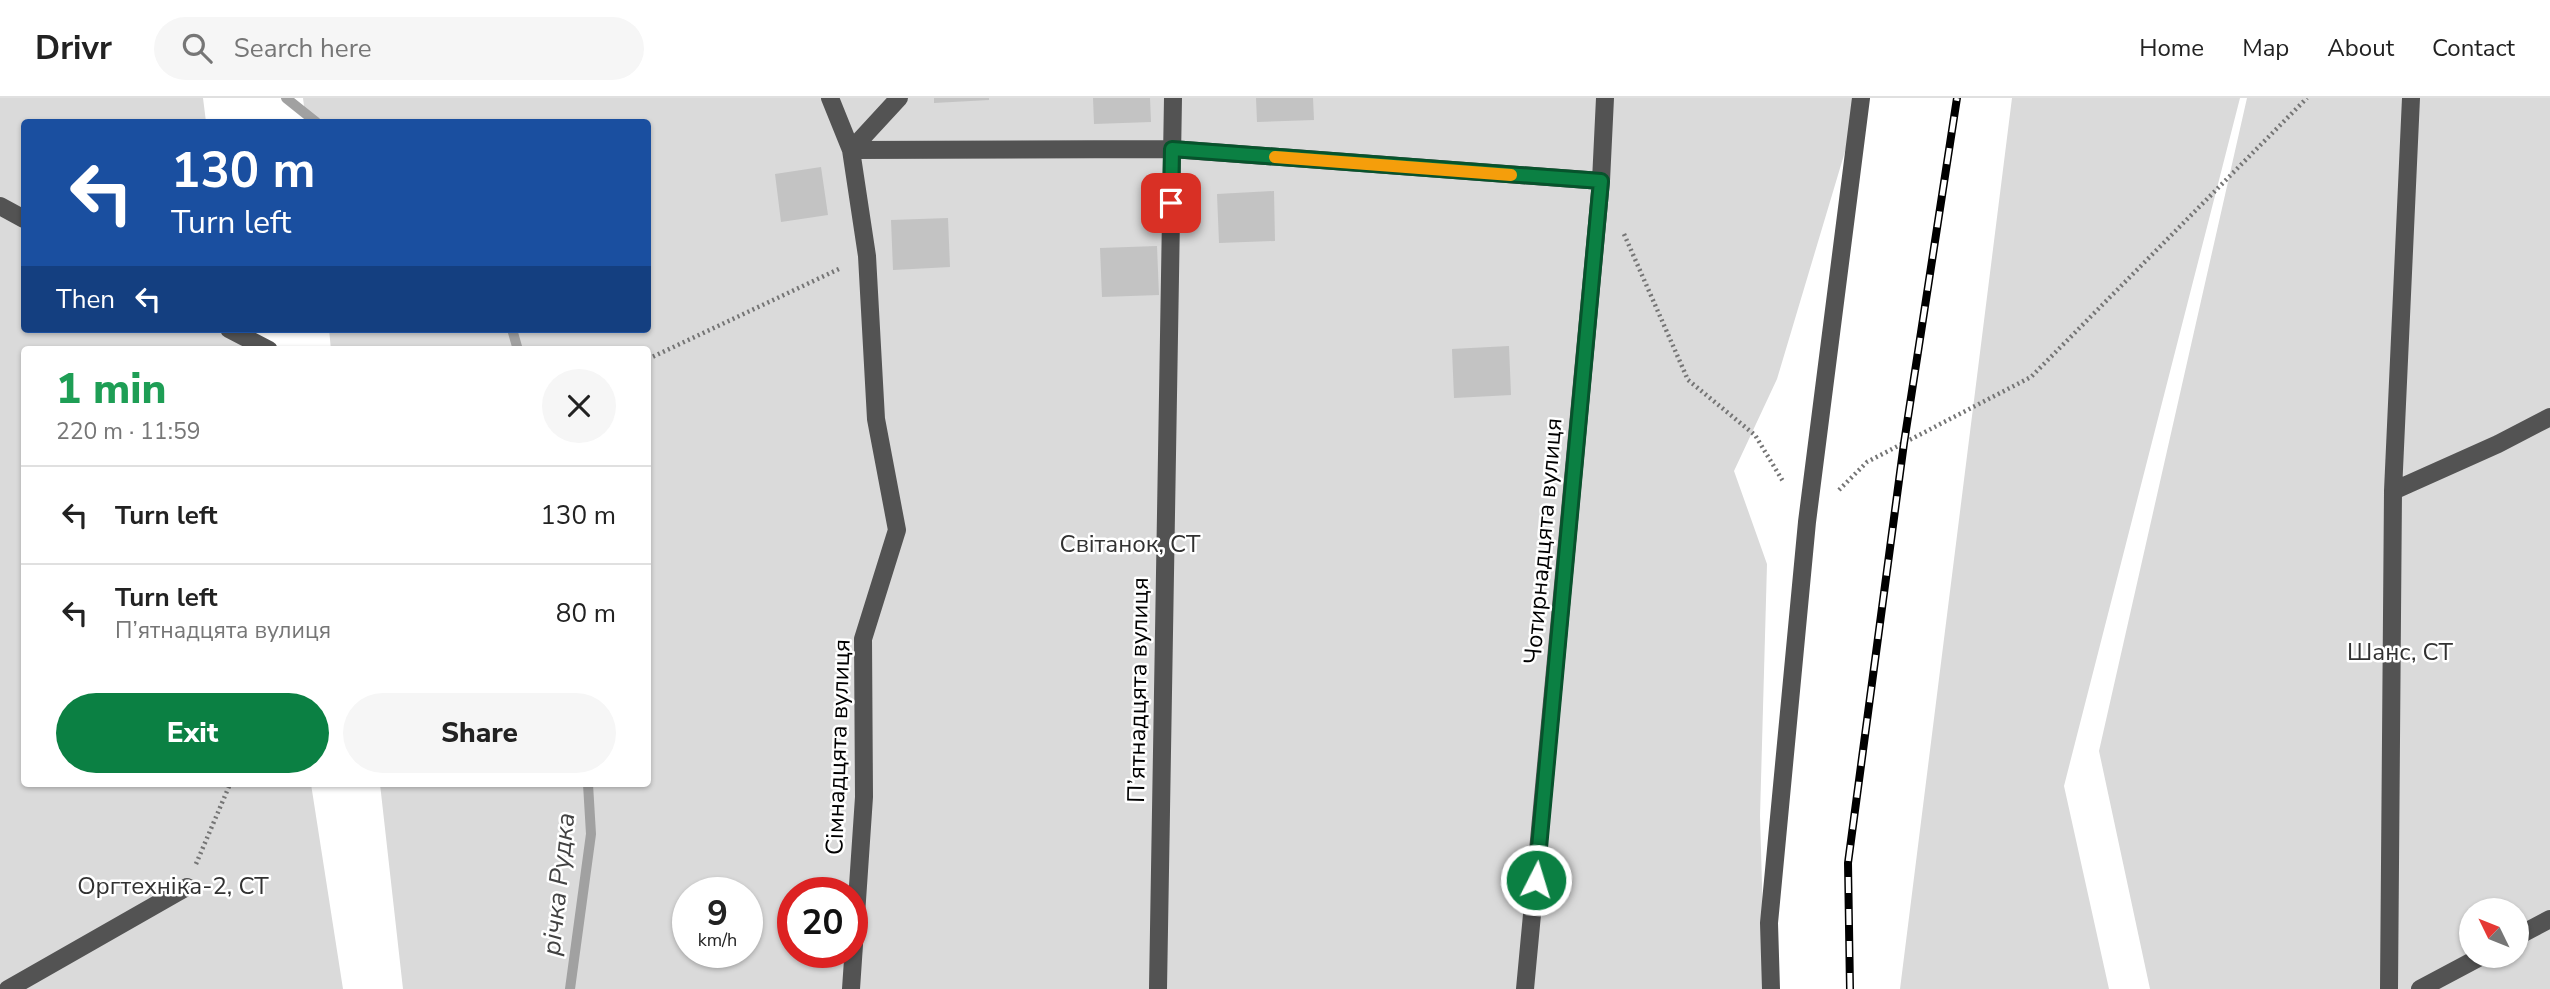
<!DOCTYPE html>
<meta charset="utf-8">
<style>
:root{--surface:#fff;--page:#f6f6f6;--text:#222;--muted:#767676;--line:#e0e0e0;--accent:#0b8043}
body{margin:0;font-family:"Nunito Sans",sans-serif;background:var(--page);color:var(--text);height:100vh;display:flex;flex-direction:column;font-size:26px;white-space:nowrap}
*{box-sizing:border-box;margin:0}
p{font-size:23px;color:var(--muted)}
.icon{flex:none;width:38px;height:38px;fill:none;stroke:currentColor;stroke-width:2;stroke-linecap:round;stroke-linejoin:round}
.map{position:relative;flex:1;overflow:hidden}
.side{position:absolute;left:21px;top:248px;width:630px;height:441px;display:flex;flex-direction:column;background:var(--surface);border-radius:7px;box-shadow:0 2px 5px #0004}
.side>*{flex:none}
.guide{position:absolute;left:21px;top:21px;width:630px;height:214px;border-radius:7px;box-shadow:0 2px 5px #0004;background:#1a4fa0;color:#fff;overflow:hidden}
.needle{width:46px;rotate:313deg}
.tools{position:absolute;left:2459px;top:800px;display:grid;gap:14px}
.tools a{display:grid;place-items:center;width:70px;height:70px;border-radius:50%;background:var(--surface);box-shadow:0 2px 5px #0004;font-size:35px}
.speed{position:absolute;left:672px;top:779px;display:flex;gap:14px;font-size:35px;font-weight:700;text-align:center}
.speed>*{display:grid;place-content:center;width:91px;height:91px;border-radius:50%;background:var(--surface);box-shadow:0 2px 5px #0004;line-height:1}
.speed small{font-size:18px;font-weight:400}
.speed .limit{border:10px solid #d22;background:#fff;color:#111}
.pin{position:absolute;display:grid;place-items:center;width:60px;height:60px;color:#fff;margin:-30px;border-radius:14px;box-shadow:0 4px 10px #0006}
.me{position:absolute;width:77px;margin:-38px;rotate:5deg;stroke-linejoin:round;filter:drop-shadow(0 0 5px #0008)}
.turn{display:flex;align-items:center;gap:24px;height:147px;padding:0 35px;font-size:32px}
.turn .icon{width:91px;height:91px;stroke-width:2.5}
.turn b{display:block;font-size:49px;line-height:60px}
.then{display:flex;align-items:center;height:66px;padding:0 35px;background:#0003;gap:14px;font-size:26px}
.round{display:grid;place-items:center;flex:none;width:74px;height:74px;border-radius:37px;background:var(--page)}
.summary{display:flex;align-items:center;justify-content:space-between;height:119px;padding:0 35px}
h1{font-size:42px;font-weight:800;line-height:52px;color:#1e9e55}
.action{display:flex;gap:14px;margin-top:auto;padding:14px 35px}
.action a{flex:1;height:80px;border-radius:42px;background:var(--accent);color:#fff;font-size:28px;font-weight:800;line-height:80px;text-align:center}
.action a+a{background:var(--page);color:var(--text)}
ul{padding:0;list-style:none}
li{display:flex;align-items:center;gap:21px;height:98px;padding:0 35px;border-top:2px solid var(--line)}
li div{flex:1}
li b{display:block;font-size:26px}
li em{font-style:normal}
header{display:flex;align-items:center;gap:42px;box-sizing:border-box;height:98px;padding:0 35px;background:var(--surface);border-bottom:2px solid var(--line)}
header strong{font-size:33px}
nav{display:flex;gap:38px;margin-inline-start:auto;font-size:24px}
.search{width:490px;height:63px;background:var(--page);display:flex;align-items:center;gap:18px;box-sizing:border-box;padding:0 24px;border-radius:38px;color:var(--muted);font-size:26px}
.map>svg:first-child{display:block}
.green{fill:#dadada;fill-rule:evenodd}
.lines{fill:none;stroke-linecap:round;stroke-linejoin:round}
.stream{stroke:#a1a1a1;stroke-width:10}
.building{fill:#c3c3c3}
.path{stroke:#757575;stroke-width:4.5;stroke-dasharray:2 3.5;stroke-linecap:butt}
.minor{stroke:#535353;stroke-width:18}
.rail-casing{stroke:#000;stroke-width:8}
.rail{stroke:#fff;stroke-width:5;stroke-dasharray:16;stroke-linecap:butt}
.route-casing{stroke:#07532c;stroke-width:18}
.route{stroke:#0b8043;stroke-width:12}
.slow{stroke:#f59e0b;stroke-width:12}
.labels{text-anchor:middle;stroke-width:5;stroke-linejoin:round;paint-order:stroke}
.street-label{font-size:24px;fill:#000;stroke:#fff}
.park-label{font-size:24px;fill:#313131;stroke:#fff}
.water-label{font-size:26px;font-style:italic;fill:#424242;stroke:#fff}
</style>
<header>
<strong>Drivr</strong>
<div class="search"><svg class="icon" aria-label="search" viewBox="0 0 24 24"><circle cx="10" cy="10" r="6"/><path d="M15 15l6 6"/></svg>Search here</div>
<nav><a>Home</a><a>Map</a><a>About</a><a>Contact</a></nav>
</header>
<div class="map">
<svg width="2550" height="891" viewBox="0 0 2550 891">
<rect width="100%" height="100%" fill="#fff"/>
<path class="green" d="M0,0h203l3,24h-182v207h215l3,21h-218v434h287l32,205h-343z
M303,0h1558l-84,281 -43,92 33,93 -7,252 5,173h-1362l-23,-205h268v-434h-317l-2,-21h319v-207h-342zM688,794h59v60h-59zM793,794h59v60h-59z
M2012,0h228l-176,688 45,203h-209z
M2247,0h303v891h-400l-51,-238zM2471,812h45v46h-45z"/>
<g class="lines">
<path class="stream" d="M286,0l30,24
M512,231l6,21
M570,891l21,-155 -3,-50"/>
</g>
<path class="building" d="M934,0h55v2l-55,3z
M1093,0h57l1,24 -57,2z
M1256,0h57l1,22 -57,2z
M821,69l7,48 -47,7 -6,-48z
M1274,93l1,50 -56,2 -2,-49z
M948,120l2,49 -57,3 -2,-50z
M1157,148l2,49 -57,2 -2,-49z
M1509,248l2,49 -57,3 -2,-49z"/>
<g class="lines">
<path class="path" d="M1624,136l64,146 67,55 29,48
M648,261l193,-91
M1839,392l28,-28 164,-85 276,-279
M196,766l34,-80"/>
<path class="minor" d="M830,0l21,52 16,106 9,163 21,111 -34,109 1,158 -13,192
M851,52l321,-1 429,32
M851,52l48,-52
M0,108l24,13
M229,231l40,21
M2393,393l105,-47 52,-27
M2516,839l34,-18
M8,891l179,-102
M1158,891l15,-891
M1525,891l76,-808 4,-83
M1771,891l-2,-66 38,-401 54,-424
M2389,891l4,-498 18,-393
M2420,891l62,-33"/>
<g class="rail-casing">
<path id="rail" d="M1850,891l-2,-126 56,-420 53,-345"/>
</g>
<use href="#rail" class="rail"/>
</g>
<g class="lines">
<g class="route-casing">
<path id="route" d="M1171,105l1,-54 429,32 -65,699"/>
</g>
<use href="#route" class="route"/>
<path class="slow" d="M1275,59l236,18"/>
</g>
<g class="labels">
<g class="street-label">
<text transform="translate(1543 443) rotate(-85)" y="8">Чотирнадцята вулиця</text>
<text transform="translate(1138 592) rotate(-89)" y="8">П’ятнадцята вулиця</text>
<text transform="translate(838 649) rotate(-88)" y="8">Сімнадцята вулиця</text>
</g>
<g class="park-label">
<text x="1130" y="454">Світанок, СТ</text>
<text x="2400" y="562">Шанс, СТ</text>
<text x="173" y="796">Оргтехніка-2, СТ</text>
</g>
<g class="water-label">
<text transform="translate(558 786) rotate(-84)" y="9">річка Рудка</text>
</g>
</g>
</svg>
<div class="tools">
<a><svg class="needle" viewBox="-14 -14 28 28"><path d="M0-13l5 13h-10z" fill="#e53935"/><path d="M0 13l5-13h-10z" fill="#767676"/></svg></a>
</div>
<div class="speed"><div>9<small>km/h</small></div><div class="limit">20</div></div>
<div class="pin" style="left:1171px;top:105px;background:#d93025"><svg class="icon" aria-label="arrive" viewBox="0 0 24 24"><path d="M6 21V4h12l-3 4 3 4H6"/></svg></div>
<svg class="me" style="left:1536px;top:782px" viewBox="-20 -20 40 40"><circle r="17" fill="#0b8043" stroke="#fff" stroke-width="3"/><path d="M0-11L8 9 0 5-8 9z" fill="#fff"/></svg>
<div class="guide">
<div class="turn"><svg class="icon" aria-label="left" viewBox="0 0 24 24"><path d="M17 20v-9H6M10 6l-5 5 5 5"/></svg><div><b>130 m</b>Turn left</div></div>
<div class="then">Then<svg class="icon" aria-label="left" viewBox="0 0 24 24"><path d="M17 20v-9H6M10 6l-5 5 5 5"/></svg></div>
</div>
<section class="side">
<div class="summary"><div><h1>1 min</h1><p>220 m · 11:59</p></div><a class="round"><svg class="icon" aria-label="close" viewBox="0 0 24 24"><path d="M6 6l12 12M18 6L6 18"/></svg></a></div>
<ul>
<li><svg class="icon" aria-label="left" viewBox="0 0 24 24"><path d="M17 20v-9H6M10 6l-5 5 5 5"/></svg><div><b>Turn left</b></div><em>130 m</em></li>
<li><svg class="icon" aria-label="left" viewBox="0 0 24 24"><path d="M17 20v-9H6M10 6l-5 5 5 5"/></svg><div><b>Turn left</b><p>П’ятнадцята вулиця</p></div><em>80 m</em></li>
</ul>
<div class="action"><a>Exit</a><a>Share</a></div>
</section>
</div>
